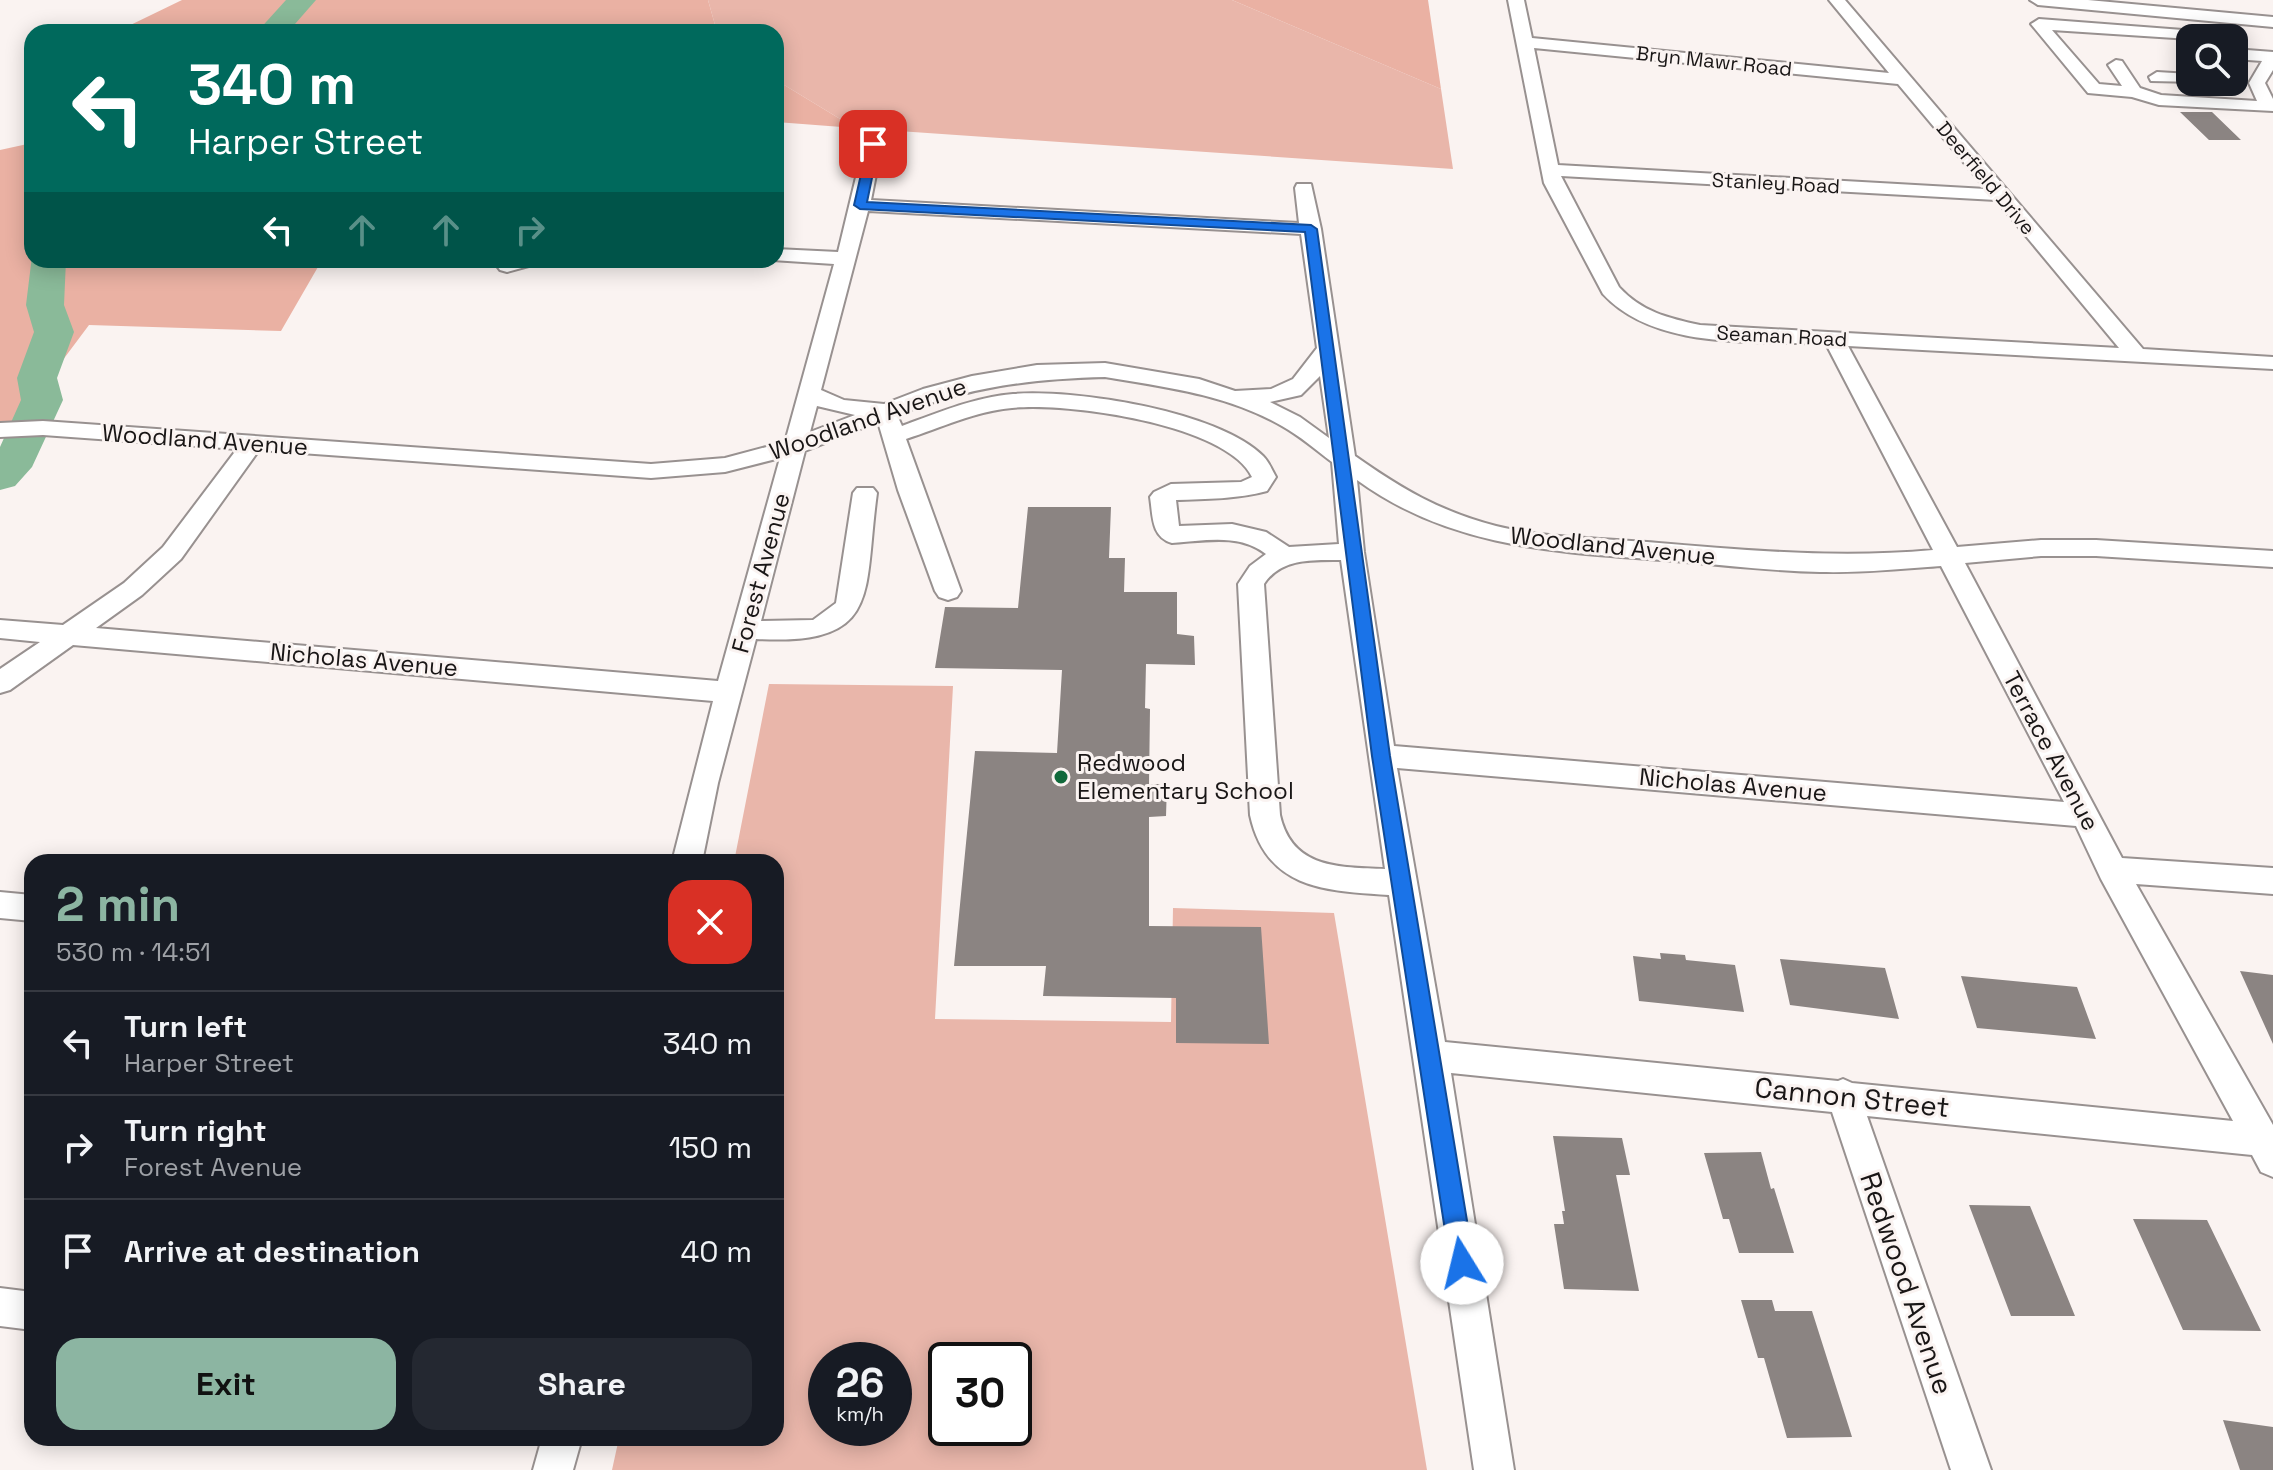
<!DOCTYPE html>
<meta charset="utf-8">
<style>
:root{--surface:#171b24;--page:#242831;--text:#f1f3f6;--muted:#9ea1a6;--line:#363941;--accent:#8cb5a2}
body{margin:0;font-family:"Space Grotesk",sans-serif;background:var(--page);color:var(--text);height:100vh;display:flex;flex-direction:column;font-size:30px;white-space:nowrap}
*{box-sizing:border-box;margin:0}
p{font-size:26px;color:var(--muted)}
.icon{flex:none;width:44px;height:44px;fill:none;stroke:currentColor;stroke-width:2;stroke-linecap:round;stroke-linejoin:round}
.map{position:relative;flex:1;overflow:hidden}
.sheet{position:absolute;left:24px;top:854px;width:760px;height:592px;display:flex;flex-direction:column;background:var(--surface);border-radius:24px;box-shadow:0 4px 20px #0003}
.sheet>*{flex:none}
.top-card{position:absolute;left:24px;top:24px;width:760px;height:244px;border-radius:24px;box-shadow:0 4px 20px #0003;background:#00695c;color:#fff;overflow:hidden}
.controls{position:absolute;left:2176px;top:24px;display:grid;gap:16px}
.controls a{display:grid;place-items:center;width:72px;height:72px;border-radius:16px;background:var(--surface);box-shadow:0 4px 20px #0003;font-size:40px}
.speed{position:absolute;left:808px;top:1342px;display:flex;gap:16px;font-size:40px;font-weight:700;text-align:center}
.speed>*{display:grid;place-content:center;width:104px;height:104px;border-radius:50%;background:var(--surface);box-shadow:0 4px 20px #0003;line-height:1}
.speed small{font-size:20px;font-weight:400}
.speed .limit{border:4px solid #111;border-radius:12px;background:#fff;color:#111}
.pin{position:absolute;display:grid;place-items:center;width:68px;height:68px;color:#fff;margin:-34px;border-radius:16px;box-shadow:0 4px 12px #0006}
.me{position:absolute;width:88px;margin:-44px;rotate:351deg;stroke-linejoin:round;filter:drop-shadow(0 0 6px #0008)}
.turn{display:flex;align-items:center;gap:28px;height:168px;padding:0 32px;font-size:36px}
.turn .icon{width:104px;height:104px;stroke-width:2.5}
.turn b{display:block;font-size:56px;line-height:68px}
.lanes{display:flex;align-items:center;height:76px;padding:0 32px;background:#0003;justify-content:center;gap:40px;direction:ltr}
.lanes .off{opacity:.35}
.round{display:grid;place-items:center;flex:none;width:84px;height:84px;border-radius:24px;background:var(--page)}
.headline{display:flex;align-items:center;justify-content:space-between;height:136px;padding:0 32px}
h1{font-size:48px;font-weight:800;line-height:60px;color:var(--accent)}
.button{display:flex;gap:16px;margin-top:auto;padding:16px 32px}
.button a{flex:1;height:92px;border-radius:24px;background:var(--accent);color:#111;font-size:32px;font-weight:800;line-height:92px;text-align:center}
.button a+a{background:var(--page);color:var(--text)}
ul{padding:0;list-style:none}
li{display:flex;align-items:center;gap:24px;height:104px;padding:0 32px;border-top:2px solid var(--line)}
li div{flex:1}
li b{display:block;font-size:30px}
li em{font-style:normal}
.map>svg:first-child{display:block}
.green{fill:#e9b6aa;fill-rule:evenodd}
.forest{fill:#eab1a3}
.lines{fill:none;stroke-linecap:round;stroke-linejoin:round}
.river{fill:#8aba99;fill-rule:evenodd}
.building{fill:#8b8482}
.minor-casing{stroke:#989190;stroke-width:4}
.minor{fill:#fff;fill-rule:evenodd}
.route{fill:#1a73e8;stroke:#114b97;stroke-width:2}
.poi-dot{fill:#11693b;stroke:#faf3f1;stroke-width:3}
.labels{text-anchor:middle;stroke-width:6;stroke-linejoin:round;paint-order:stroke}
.far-street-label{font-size:20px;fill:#191616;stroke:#faf3f1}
.street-label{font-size:24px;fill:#191616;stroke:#faf3f1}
.poi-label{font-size:24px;fill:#191616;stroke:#faf3f1;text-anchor:start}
.near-street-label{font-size:28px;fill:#191616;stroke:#faf3f1}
</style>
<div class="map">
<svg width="2273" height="1470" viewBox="0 0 2273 1470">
<rect width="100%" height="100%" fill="#faf3f1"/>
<path class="green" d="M708,0h524l209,89 12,80 -598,-41 -79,-48v-48h-59z
M769,684l184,2 -18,333 236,3 2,-114 161,5 93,557h-815l7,-32h157v-576h-42zM826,1360h68v68h-68zM946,1360h68v68h-68z"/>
<path class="forest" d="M182,0h526l9,32h-601z
M1232,0h196l13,89z
M776,80l79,48 -79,-6z
M32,143v117h290l-41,71 -192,-6 -80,107h-9v-282z"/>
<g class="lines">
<path class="river" d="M286,0h30l-28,32h-31z
M32,256v4h34l-2,45 10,27 -17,46 6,22 -31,67 -17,19 -15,4v-43l21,-47 -4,-22 17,-46 -8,-27z"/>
</g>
<path class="building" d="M2180,112h32l29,28h-32z
M1028,507h83l-2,51h16l-1,34h53v42l17,2 1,29 -49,-1 -1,44 5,1 -1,75h18l-1,32 -17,1v109l112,1 8,117 -93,-1v-45l-133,-2 3,-30h-92l21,-215 82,2 5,-83 -127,-2 10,-61 73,1z
M1660,953l25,2 1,5 49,5 9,47 -105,-11 -6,-45 28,3z
M1780,959l105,9 14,51 -109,-14z
M2240,971l33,4v69z
M1961,976l116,11 19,52 -119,-11z
M1553,1136l69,2 8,37h-14l23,116 -75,-2 -10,-65h10l-2,-13h3z
M1761,1152l10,37 3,-1 20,65h-55l-10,-34h-6l-19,-66z
M1969,1205l61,1 45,110h-64z
M2133,1219l74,1 54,111 -78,-1z
M1741,1300h31l3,11h37l40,126 -65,1 -23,-80h-6z
M2223,1420l50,7v43h-33z"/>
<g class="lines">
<g class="minor-casing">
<path id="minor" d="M1508,0h16l8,38 357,35 -60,-73h16l298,349 130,8v12l-425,-23 109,201 84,-7h55l177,11v16l-177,-11h-55l-76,7 157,295 151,10v26l-137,-10 137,241v52l-12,-5 -9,-17 -385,-39 124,354h-40l-119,-358 -381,-39 63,397h-40l-85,-575c-64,-4 -123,-6 -139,-80l-12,-231 12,-18 16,-12c-28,-21 -61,-13 -94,-11 -21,-6 -19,-27 -22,-46l4,-5 17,-8 70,-2 11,-5c-25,-53 -186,-75 -240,-69 -36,3 -72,20 -106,31l55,152 -4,6 -9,3 -9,-3 -4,-6 -37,-101 -20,-68 -73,29 -44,170 52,-1 23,-17 17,-110 4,-5h16l4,5c-14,101 6,153 -121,146l-38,144 -16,79h-30l41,-161 -640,-56 -63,45 -10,3v-24l40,-27 -40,-4v-18l63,5 61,-42 39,-36 74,-98 -194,-14 -43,2v-14l43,-2 608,43 74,-6 60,-16 49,-178 -62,-4h4v-11l62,3 26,-108 9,-5 9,5 -11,56 428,23 -4,-35 2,-4h14l10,45 34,227c47,33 84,55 141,70 48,12 101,12 151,16 97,8 189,17 286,8l-107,-206c-71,-4 -170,7 -223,-50l-59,-111zM1534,48l364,36 88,105 -428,-24zM1561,176l435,24 123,148 -419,-23c-32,-7 -58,-13 -81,-38zM868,211l433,23 16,114 -24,31 -22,10 -36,2 -36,-12 -94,-16 -68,2 -65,11 -49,13 -39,15 -40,-4 -23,-10zM1320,376l9,62 -29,-21 -30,-15 31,-7zM1105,377c61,10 123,18 177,49 18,10 34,24 50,36l7,82 -50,3 -23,-15 -34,-8 -53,2 -3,-26c31,-1 61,-1 91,-9l9,-14c-4,-7 -7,-15 -13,-21 -45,-45 -188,-67 -250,-62 -38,3 -76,19 -111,32l-5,-11c71,-28 132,-36 208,-38zM817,406l38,9 -45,17zM259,450l392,28 74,-6 55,-14 -62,223 -622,-53 46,-33 39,-36zM1357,480c96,70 205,72 318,81 48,4 97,10 145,11 41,1 81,-3 121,-6l123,236 -670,-56 -30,-194zM1341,560l44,309c-46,-2 -93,0 -105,-54l-16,-231c17,-26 48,-24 77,-24zM1397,768l679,58 25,53 132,242 -381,-38 -9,-4 -5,2 -393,-39z
M2030,0h58l185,17v10l-235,-22z
M2039,19l157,12 2,3 -8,5 -138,-9 47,54 23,2 -14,-21 8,-5 6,1 18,27 21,7 96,6 -8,-18 13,-22 -28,-2v-10l39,3v18l-8,13 8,16v12l-114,-6 -27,-8 -44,-4 -57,-69z
M2157,72l33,2v8h6l-45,-1 -2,-4z
M506,260h33l-3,4 -29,8 -7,-2 -3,-4z
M0,892l32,3v26l-32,-3z
M0,1288l32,4v38l-32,-4z
M542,1438h40l-9,32h-40z"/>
</g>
<use href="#minor" class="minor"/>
</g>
<path class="route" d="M873,141l6,3 -12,58 444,23 6,4 73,527 84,507 -3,8 -9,4 -8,-4 -4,-8 -78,-507 -67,-524 -445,-23 -6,-4 14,-61z"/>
<circle class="poi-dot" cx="1061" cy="777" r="8"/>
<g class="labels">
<g class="far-street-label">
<text transform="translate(1714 61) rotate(6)" y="7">Bryn Mawr Road</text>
<text transform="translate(1986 178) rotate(50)" y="7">Deerfield Drive</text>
<text transform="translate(1776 183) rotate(3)" y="7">Stanley Road</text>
<text transform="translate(1782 336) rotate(3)" y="7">Seaman Road</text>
</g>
<g class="street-label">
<text transform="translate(868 419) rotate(-19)" y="8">Woodland Avenue</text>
<text transform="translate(205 440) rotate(4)" y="8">Woodland Avenue</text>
<text transform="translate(1613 546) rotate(6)" y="8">Woodland Avenue</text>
<text transform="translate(761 573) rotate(-75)" y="8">Forest Avenue</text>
<text transform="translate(364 660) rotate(5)" y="8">Nicholas Avenue</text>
<text transform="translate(2051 751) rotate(62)" y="8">Terrace Avenue</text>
<text transform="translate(1733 785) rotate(5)" y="8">Nicholas Avenue</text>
</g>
<g class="poi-label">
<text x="1077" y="771">Redwood<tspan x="1077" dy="28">Elementary School</tspan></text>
</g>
<g class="near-street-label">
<text transform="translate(1852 1097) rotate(6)" y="10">Cannon Street</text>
<text transform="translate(1907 1283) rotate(71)" y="10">Redwood Avenue</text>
</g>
</g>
</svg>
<div class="controls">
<a><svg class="icon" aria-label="search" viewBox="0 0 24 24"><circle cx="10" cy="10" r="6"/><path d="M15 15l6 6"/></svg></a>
</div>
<div class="speed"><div>26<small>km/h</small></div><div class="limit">30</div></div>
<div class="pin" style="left:873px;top:144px;background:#d93025"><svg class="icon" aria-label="arrive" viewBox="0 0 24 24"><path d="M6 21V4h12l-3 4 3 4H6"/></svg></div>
<svg class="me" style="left:1462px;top:1263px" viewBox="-20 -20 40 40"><circle r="19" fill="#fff"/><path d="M0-13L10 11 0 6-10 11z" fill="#1a73e8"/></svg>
<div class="top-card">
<div class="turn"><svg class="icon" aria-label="left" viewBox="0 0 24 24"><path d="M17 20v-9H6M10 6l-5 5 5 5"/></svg><div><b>340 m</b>Harper Street</div></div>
<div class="lanes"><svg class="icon" aria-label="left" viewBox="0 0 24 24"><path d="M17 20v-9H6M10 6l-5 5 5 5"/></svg><svg class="icon off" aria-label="ahead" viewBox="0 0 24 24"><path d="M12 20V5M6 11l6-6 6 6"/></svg><svg class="icon off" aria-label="ahead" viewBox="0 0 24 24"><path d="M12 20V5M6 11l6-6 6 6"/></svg><svg class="icon off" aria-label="right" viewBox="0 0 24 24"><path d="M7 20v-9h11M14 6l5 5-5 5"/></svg></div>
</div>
<section class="sheet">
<div class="headline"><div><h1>2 min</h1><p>530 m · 14:51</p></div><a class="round" style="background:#d93025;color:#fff"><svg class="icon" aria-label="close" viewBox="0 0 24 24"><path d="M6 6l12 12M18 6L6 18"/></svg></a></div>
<ul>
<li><svg class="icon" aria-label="left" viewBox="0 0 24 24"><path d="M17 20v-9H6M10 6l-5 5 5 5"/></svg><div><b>Turn left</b><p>Harper Street</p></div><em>340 m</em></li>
<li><svg class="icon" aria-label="right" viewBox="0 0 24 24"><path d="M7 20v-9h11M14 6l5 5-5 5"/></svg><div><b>Turn right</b><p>Forest Avenue</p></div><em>150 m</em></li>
<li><svg class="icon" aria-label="arrive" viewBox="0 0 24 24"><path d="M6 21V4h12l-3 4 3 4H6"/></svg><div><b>Arrive at destination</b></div><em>40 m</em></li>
</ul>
<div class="button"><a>Exit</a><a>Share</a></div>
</section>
</div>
